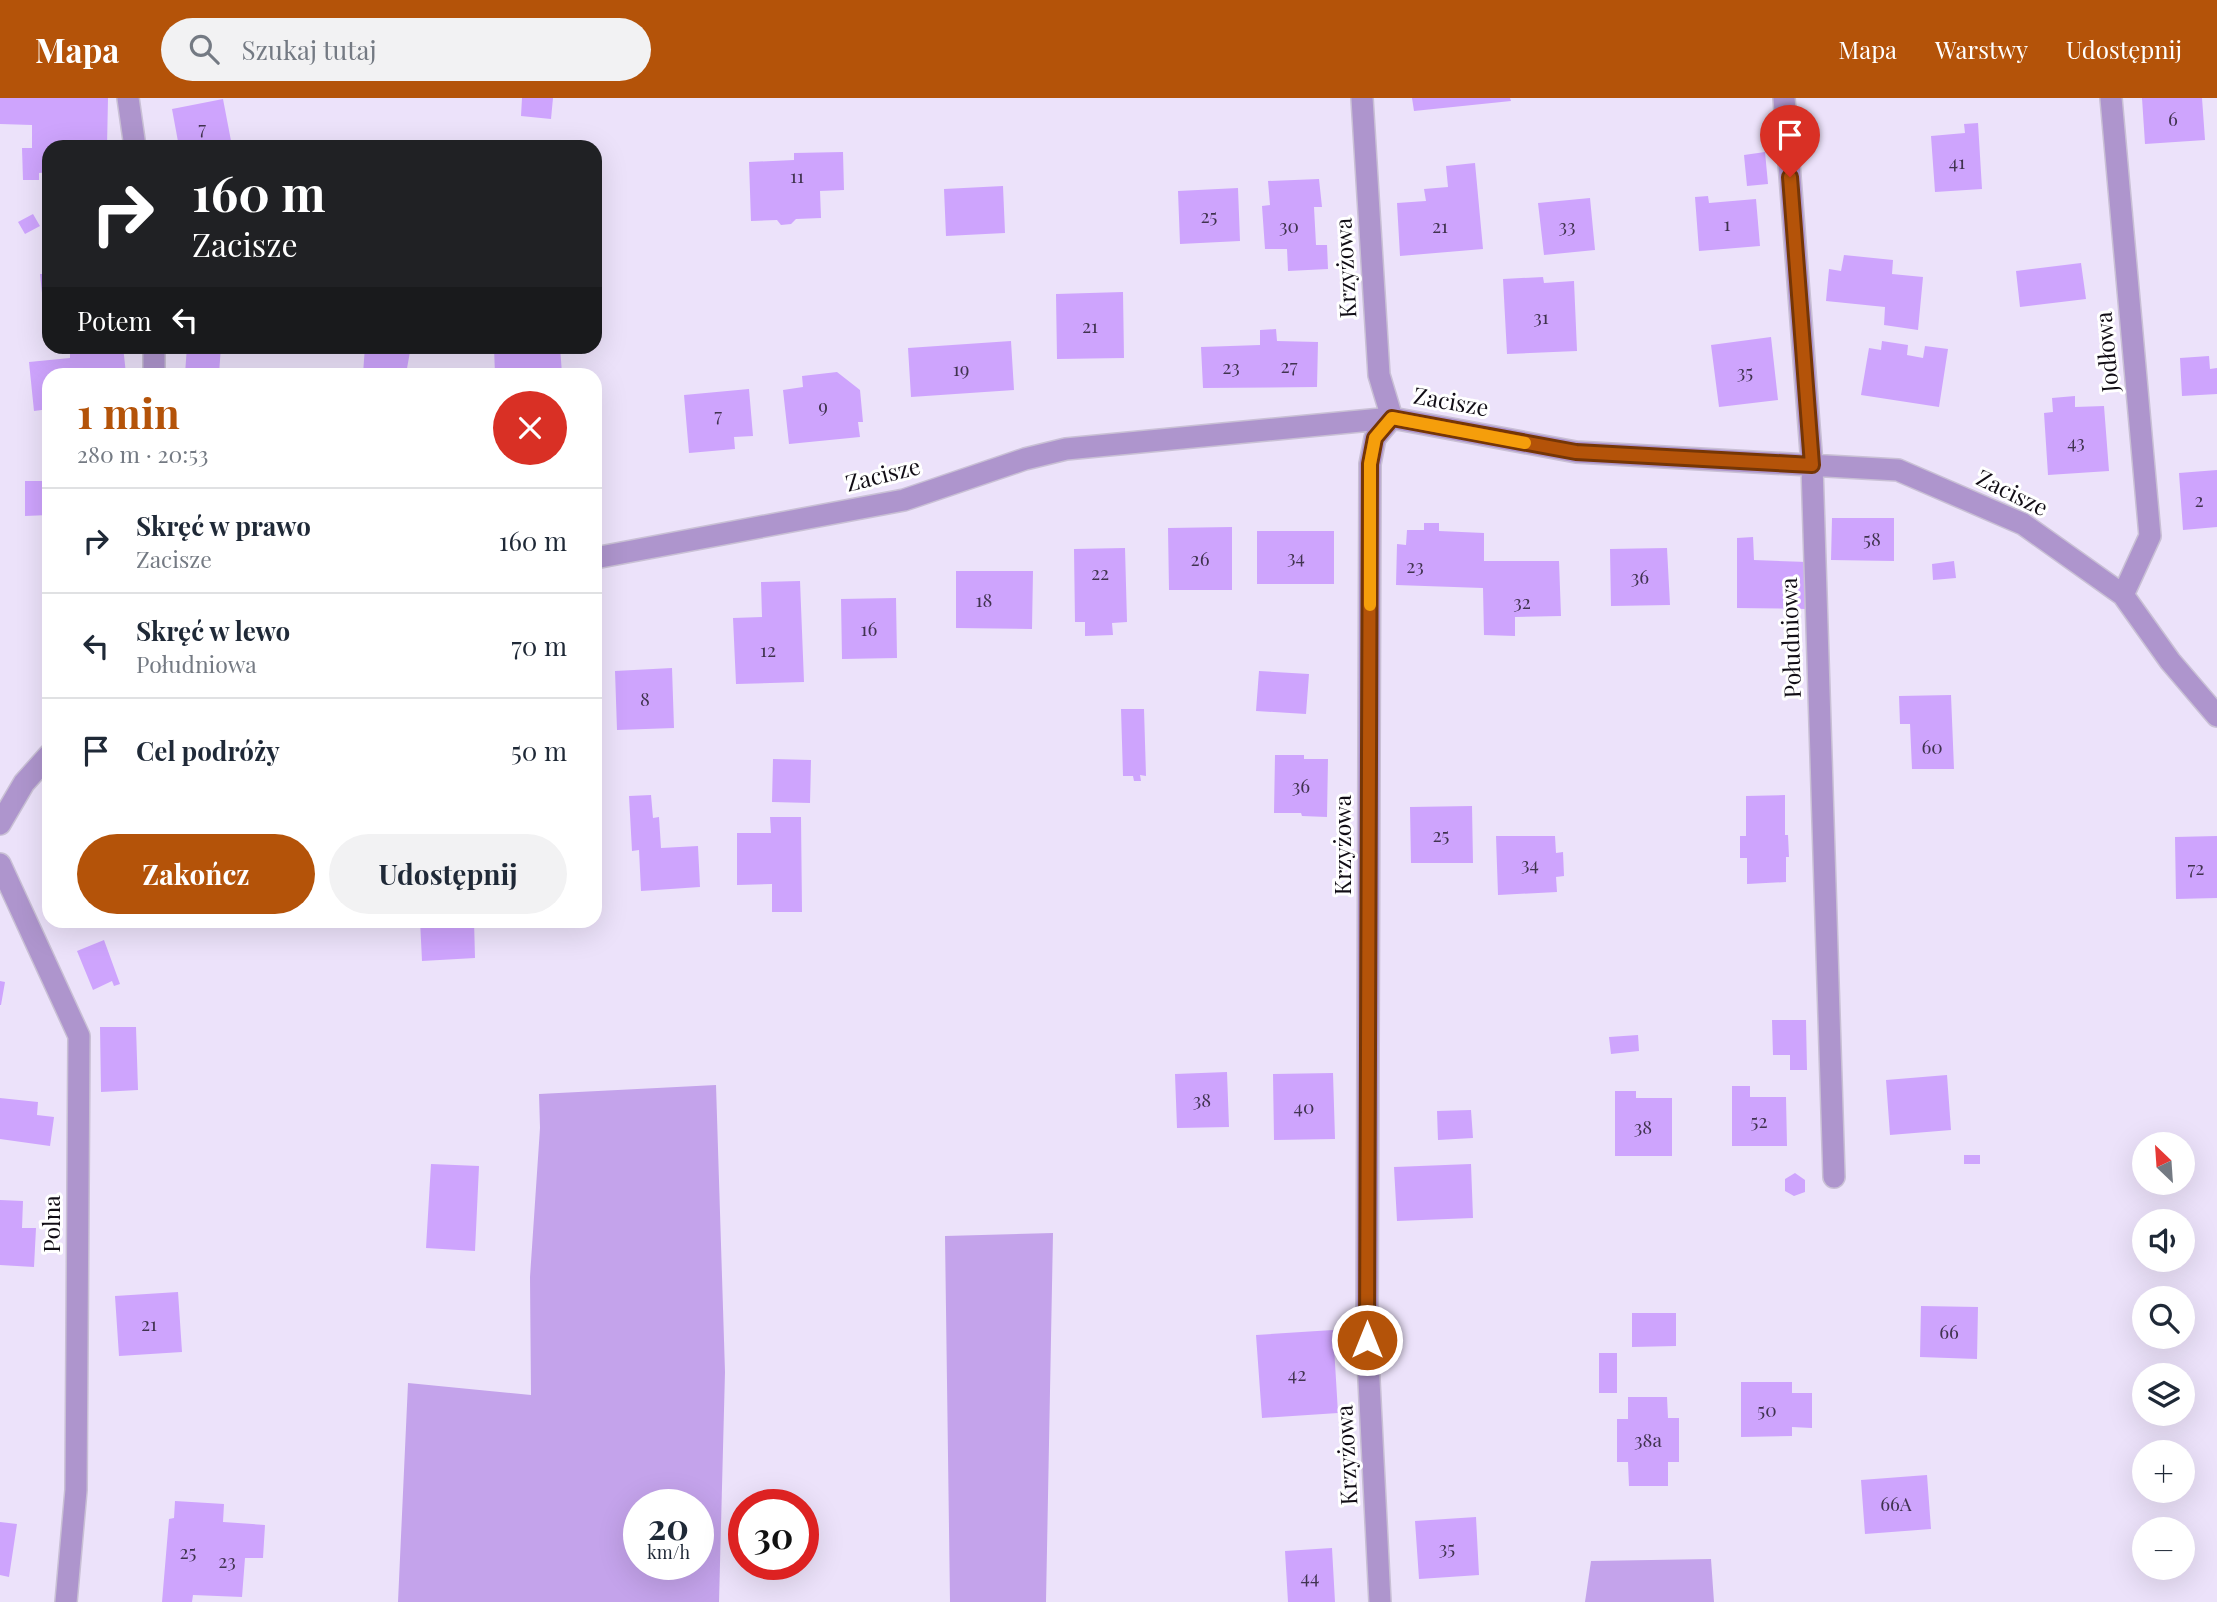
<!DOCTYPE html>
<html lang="pl">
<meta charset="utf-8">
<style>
:root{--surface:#fff;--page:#f2f2f3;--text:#1f2937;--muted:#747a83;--line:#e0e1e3;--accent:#b45309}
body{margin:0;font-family:"Playfair Display",serif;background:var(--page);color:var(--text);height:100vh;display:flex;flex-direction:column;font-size:26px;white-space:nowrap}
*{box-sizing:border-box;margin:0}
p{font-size:23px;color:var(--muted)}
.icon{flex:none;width:38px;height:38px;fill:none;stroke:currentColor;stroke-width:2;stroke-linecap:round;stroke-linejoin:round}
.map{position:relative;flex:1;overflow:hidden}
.details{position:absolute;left:42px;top:270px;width:560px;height:560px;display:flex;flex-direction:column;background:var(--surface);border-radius:21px;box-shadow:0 7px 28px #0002}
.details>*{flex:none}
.guide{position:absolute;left:42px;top:42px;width:560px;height:214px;border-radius:21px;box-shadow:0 7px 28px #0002;background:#202124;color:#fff;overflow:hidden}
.needle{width:46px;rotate:335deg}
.controls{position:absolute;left:2132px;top:1034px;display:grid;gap:14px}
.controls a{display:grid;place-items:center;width:63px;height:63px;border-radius:50%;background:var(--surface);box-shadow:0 7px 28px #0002;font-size:35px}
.speed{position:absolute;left:623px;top:1391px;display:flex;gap:14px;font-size:35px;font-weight:700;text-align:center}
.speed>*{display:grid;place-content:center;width:91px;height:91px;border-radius:50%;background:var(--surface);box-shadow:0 7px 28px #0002;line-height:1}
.speed small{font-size:18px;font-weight:400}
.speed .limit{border:10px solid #d22;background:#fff;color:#111}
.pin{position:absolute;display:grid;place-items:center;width:60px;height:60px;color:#fff;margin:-72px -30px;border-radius:50% 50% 50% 0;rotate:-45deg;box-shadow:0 0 7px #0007}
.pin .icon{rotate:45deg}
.me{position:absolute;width:77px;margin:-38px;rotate:0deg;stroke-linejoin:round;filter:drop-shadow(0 0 5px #0008)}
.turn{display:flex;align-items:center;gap:24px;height:147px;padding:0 35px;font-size:32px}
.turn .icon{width:91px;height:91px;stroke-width:2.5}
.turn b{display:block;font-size:49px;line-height:60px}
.then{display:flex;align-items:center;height:66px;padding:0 35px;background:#0003;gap:14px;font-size:26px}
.round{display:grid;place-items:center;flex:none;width:74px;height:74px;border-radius:37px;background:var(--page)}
.headline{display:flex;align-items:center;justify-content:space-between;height:119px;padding:0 35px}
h1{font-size:42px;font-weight:700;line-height:52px;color:var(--accent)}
.primary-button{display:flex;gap:14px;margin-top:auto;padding:14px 35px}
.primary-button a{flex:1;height:80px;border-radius:42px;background:var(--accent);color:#fff;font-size:28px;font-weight:700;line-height:80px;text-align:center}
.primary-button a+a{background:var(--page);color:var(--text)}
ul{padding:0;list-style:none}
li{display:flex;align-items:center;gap:21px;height:105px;padding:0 35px;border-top:2px solid var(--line)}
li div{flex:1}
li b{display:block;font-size:26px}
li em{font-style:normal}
header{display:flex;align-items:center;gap:42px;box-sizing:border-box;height:98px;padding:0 35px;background:var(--accent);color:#fff}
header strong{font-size:33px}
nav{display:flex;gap:38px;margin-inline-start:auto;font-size:24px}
.search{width:490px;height:63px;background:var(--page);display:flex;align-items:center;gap:18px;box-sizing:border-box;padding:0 24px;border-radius:38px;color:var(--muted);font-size:26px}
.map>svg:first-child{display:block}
.green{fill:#c4a3eb;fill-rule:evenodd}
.building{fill:#cea4fd}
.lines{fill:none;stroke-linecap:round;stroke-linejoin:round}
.minor-casing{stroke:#c9c0d5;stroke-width:24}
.minor{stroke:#ae95cd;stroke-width:21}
.route-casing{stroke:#753606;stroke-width:18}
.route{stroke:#b45309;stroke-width:12}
.slow{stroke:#f59e0b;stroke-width:12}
.labels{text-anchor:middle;stroke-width:6;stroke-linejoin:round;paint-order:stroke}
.number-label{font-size:19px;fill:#40334f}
.street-label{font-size:23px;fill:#110d15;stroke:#fff}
</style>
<header>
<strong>Mapa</strong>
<div class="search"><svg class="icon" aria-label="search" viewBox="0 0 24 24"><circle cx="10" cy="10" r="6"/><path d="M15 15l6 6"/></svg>Szukaj tutaj</div>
<nav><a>Mapa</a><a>Warstwy</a><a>Udostępnij</a></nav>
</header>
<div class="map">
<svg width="2217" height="1504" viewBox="0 0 2217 1504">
<rect width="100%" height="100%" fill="#ece2fa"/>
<path class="green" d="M716,987l9,287 -6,230h-321l10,-219 123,12 -1,-118 10,-149 -1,-34zM639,1407h59v59h-59z
M1053,1135l-7,369h-96l-5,-366z
M1711,1461l3,43h-129l6,-41z"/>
<path class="building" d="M0,0h108l-1,49h-58v25l-10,1v7h-16l-1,-32h10v-23l-32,-1z
M522,0h31l-2,21 -30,-3z
M1412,0h98l1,3 -97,10z
M2142,0h60l3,42 -60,4z
M223,1l9,47 -53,1 -7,-38z
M1978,25l4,66 -47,3 -4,-56 34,-3 -1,-9z
M843,54l1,38 -24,1 1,27 -25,1 -5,5 -10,1 -4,-5 -26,1 -2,-59 45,-2v-7z
M1765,54l3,32 -21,2 -3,-31z
M1475,65l8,86 -83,7 -3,-53 29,-2 -2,-12 24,-2 -2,-21z
M1319,81l3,28h-8l2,38h11l1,24 -40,2 -1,-22h-22l-3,-43 8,-1 -2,-24z
M1003,88l2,47 -59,3 -2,-47z
M1238,90l2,53 -60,3 -2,-53z
M1708,98l1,7 47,-4 4,47 -61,5 -4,-54z
M1590,100l5,52 -51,5 -6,-52z
M33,116l7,12 -15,8 -7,-12z
M1844,157l49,5 -1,14 31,3 -5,53 -34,-5 1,-18 -59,-6 3,-32 12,2z
M2081,165l5,36 -66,8 -4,-36z
M40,176h9v56l-3,1z
M1543,179l1,6 30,-2 3,70 -70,3 -4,-75z
M1123,194l1,66 -67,1 -1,-65z
M1276,231l1,12 41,1 -1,45 -114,1 -2,-41 59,-2v-15z
M1771,239l7,63 -59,7 -8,-62z
M1011,243l3,49 -103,7 -3,-49z
M1882,243l26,4 -1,10 16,3 2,-12 23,3 -9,58 -78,-12 8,-47 12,2z
M123,248l3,28h-77v35l-15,2 -5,-49 41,-4v-11z
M187,248h34l-2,28h-34z
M365,248h46l-5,28h-43z
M560,248l2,28h-67l-1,-26z
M2209,258l1,13 7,-1v26l-35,2 -2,-38z
M837,274l23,18 3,32h-5l2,15 -71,7 -6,-54 20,-3 -1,-11z
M749,291l4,47 -19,1 1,12 -46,4 -5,-58z
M2075,298v11l29,-1 5,65 -61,4 -4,-62 9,-1 -1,-14z
M2217,372v57l-34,3 -4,-57z
M25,383h24v34l-24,1z
M1832,420h62v43l-63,-1z
M1424,425h15v8l45,2v28h75l2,55 -46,1v19l-31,-1 -1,-47 -87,-3 1,-41 9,1 1,-15h17z
M1232,429v63h-63l-1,-62z
M1257,433h77v53h-77z
M1753,439l1,23 53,2v47l-70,-1v-70z
M1125,450l2,74 -15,1 1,12 -28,1v-14h-10l-1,-73z
M1667,450l3,57 -59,1 -1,-57z
M1954,463l2,17 -23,2 -1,-16z
M956,473h77l-1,58 -76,-1z
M800,483l4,101 -68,2 -3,-66 29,-1 -1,-35z
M896,500l1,60 -55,1 -1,-60z
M672,570l2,60 -57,2 -2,-59z
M1259,573l50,3 -3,40 -50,-3z
M1951,597l3,74h-42l-2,-45h-10l-1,-28z
M1121,611h23l2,67 -6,-1 1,6h-7l-1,-5h-10z
M1275,657h29v4h24l-1,58 -25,-1 -1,-3h-27z
M773,661l38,1 -1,43 -38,-1z
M651,697l2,23 6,-1 2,31 37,-2 2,41 -59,4 -2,-41 -7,1 -3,-55z
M1785,697v40h3l1,22h-3v25l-39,2v-26h-7v-22h6v-40z
M1472,708l1,57h-62l-1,-56z
M770,719h31l1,95h-30v-28l-35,1v-52h34z
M1496,738h59l1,17 7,-1 1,24 -8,1 1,15 -59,3z
M2217,738v62l-41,1 -1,-62z
M420,822h54l1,38 -53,3z
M104,842l16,44 -6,2 -2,-5 -19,9 -16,-39z
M0,883l5,1 -4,23h-1z
M1772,922h34l1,50h-17v-15h-17z
M100,929h36l2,63 -37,2z
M1638,937l1,16 -28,3 -2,-17z
M1227,974l2,55 -52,1 -2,-54z
M1333,975l2,66 -61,1 -1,-66z
M1947,977l4,55 -61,5 -4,-55z
M1732,988h18v11h36l1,49h-55z
M1615,993h21v7h36v58h-57z
M0,1000l38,4 -1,13 17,2 -4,29 -50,-7z
M1471,1012l2,28 -35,2 -1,-29z
M1964,1057h16v9h-16z
M431,1066l48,2 -4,85 -49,-3z
M1471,1066l2,54 -76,3 -3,-54z
M1795,1075l10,7v12l-11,4 -9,-5v-12z
M0,1102l23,1 -1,27h14l-2,39 -34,-2z
M178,1194l4,60 -63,4 -4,-60z
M1921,1208l57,1 -1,52 -57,-2z
M1632,1215h44v33l-44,1z
M1333,1232l5,83 -76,5 -6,-83z
M1599,1255h18v40h-18z
M1741,1284h51v11h20v35l-20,-1v9l-51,1z
M1628,1299h39l1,21h11v44h-11v24h-39l-1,-24h-11v-43h11z
M1927,1377l4,54 -66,5 -4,-54z
M175,1403l49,3 -1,18 42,3 -2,33h-18l-3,39 -49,-2 -1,7h-30l7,-83 5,-1z
M1476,1419l3,58 -60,4 -4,-58z
M0,1424l17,2 -8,53 -9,-2z
M1332,1450l3,54h-47l-3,-51z"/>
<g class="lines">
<g class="minor-casing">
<path id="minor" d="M128,0l7,49
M1362,0l17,277 13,43 -17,20 -5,26 -3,876 13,262
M1784,0l28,367 22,712
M2111,0l39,438 -27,59
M154,248v28
M595,460l309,-58 121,-41 41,-10 326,-31 184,34 322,18 125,54 100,71 47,66 47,55
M0,726l24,-41 25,-28
M0,766l79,172 -3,454 -10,112"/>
</g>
<use href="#minor" class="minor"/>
</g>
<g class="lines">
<g class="route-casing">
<path id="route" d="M1367,1242l3,-876 5,-26 17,-20 184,34 236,13 -22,-288"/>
</g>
<use href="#route" class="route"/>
<path class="slow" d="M1370,507v-141l5,-26 17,-20 133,25"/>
</g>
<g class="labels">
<g class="number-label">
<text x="2173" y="28">6</text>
<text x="202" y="37">7</text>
<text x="1957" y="71">41</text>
<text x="797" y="85">11</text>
<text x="1209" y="125">25</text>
<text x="1727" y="133">1</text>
<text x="1289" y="135">30</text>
<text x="1440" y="135">21</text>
<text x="1567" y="135">33</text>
<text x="1541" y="226">31</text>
<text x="1090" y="235">21</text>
<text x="1289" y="275">27</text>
<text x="1231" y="276">23</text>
<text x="961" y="278">19</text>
<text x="1745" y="281">35</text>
<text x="823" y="315">9</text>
<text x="718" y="324">7</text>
<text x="2076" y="351">43</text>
<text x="2199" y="409">2</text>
<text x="1872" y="448">58</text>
<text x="1296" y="466">34</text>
<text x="1200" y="468">26</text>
<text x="1415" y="475">23</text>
<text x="1100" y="482">22</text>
<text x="1640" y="486">36</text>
<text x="984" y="509">18</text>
<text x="1522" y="511">32</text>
<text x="869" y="538">16</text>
<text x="768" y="559">12</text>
<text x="645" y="608">8</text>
<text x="1932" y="656">60</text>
<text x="1301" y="695">36</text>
<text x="1441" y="744">25</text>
<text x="1530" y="773">34</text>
<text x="2196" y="777">72</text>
<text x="1202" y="1009">38</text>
<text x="1304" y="1016">40</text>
<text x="1759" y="1030">52</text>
<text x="1643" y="1036">38</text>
<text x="149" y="1233">21</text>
<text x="1949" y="1241">66</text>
<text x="1297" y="1283">42</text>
<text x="1767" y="1319">50</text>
<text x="1648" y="1349">38a</text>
<text x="1896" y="1413">66A</text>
<text x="1447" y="1457">35</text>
<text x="188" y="1461">25</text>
<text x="227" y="1470">23</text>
<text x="1310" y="1486">44</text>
</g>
<g class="street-label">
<text transform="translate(1346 170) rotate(-93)" y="8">Krzyżowa</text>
<text transform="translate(2107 254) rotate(-95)" y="8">Jodłowa</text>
<text transform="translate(1451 304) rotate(10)" y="8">Zacisze</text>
<text transform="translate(883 377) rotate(-14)" y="8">Zacisze</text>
<text transform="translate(2012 395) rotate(26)" y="8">Zacisze</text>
<text transform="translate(1791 540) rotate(-92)" y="8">Południowa</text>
<text transform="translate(1343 747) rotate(-90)" y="8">Krzyżowa</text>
<text transform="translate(52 1126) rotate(-90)" y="8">Polna</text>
<text transform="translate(1347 1357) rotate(-93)" y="8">Krzyżowa</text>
</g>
</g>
</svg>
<div class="controls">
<a><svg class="needle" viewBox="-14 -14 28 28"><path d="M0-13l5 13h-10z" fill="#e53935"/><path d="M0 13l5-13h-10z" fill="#747a83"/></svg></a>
<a><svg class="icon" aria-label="sound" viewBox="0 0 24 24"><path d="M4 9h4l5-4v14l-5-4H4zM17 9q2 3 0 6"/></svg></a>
<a><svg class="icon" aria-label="search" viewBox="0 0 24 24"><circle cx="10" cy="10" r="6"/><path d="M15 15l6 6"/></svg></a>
<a><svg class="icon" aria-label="layers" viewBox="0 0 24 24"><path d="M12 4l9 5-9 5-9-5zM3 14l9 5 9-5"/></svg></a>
<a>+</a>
<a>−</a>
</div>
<div class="speed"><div>20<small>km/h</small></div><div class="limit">30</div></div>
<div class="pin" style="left:1790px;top:79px;background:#d93025"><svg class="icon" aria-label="arrive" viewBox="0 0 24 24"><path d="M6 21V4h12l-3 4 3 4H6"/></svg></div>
<svg class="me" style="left:1367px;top:1242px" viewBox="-20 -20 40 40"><circle r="17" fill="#b45309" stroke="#fff" stroke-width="3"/><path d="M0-11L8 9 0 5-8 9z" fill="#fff"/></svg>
<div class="guide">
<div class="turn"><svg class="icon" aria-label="right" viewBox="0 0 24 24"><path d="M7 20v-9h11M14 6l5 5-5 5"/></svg><div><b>160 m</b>Zacisze</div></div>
<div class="then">Potem<svg class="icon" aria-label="left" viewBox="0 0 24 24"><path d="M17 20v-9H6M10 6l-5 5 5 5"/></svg></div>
</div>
<section class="details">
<div class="headline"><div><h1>1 min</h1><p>280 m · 20:53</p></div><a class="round" style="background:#d93025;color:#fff"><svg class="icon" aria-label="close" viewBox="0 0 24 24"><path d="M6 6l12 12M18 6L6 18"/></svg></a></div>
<ul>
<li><svg class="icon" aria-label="right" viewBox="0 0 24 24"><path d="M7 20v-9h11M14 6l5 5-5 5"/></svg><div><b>Skręć w prawo</b><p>Zacisze</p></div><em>160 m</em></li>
<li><svg class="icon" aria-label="left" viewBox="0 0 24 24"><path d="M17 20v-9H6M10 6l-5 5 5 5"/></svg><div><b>Skręć w lewo</b><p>Południowa</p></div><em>70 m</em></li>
<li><svg class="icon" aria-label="arrive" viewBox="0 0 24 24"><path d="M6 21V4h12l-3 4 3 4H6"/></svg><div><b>Cel podróży</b></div><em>50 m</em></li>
</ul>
<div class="primary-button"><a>Zakończ</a><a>Udostępnij</a></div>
</section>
</div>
